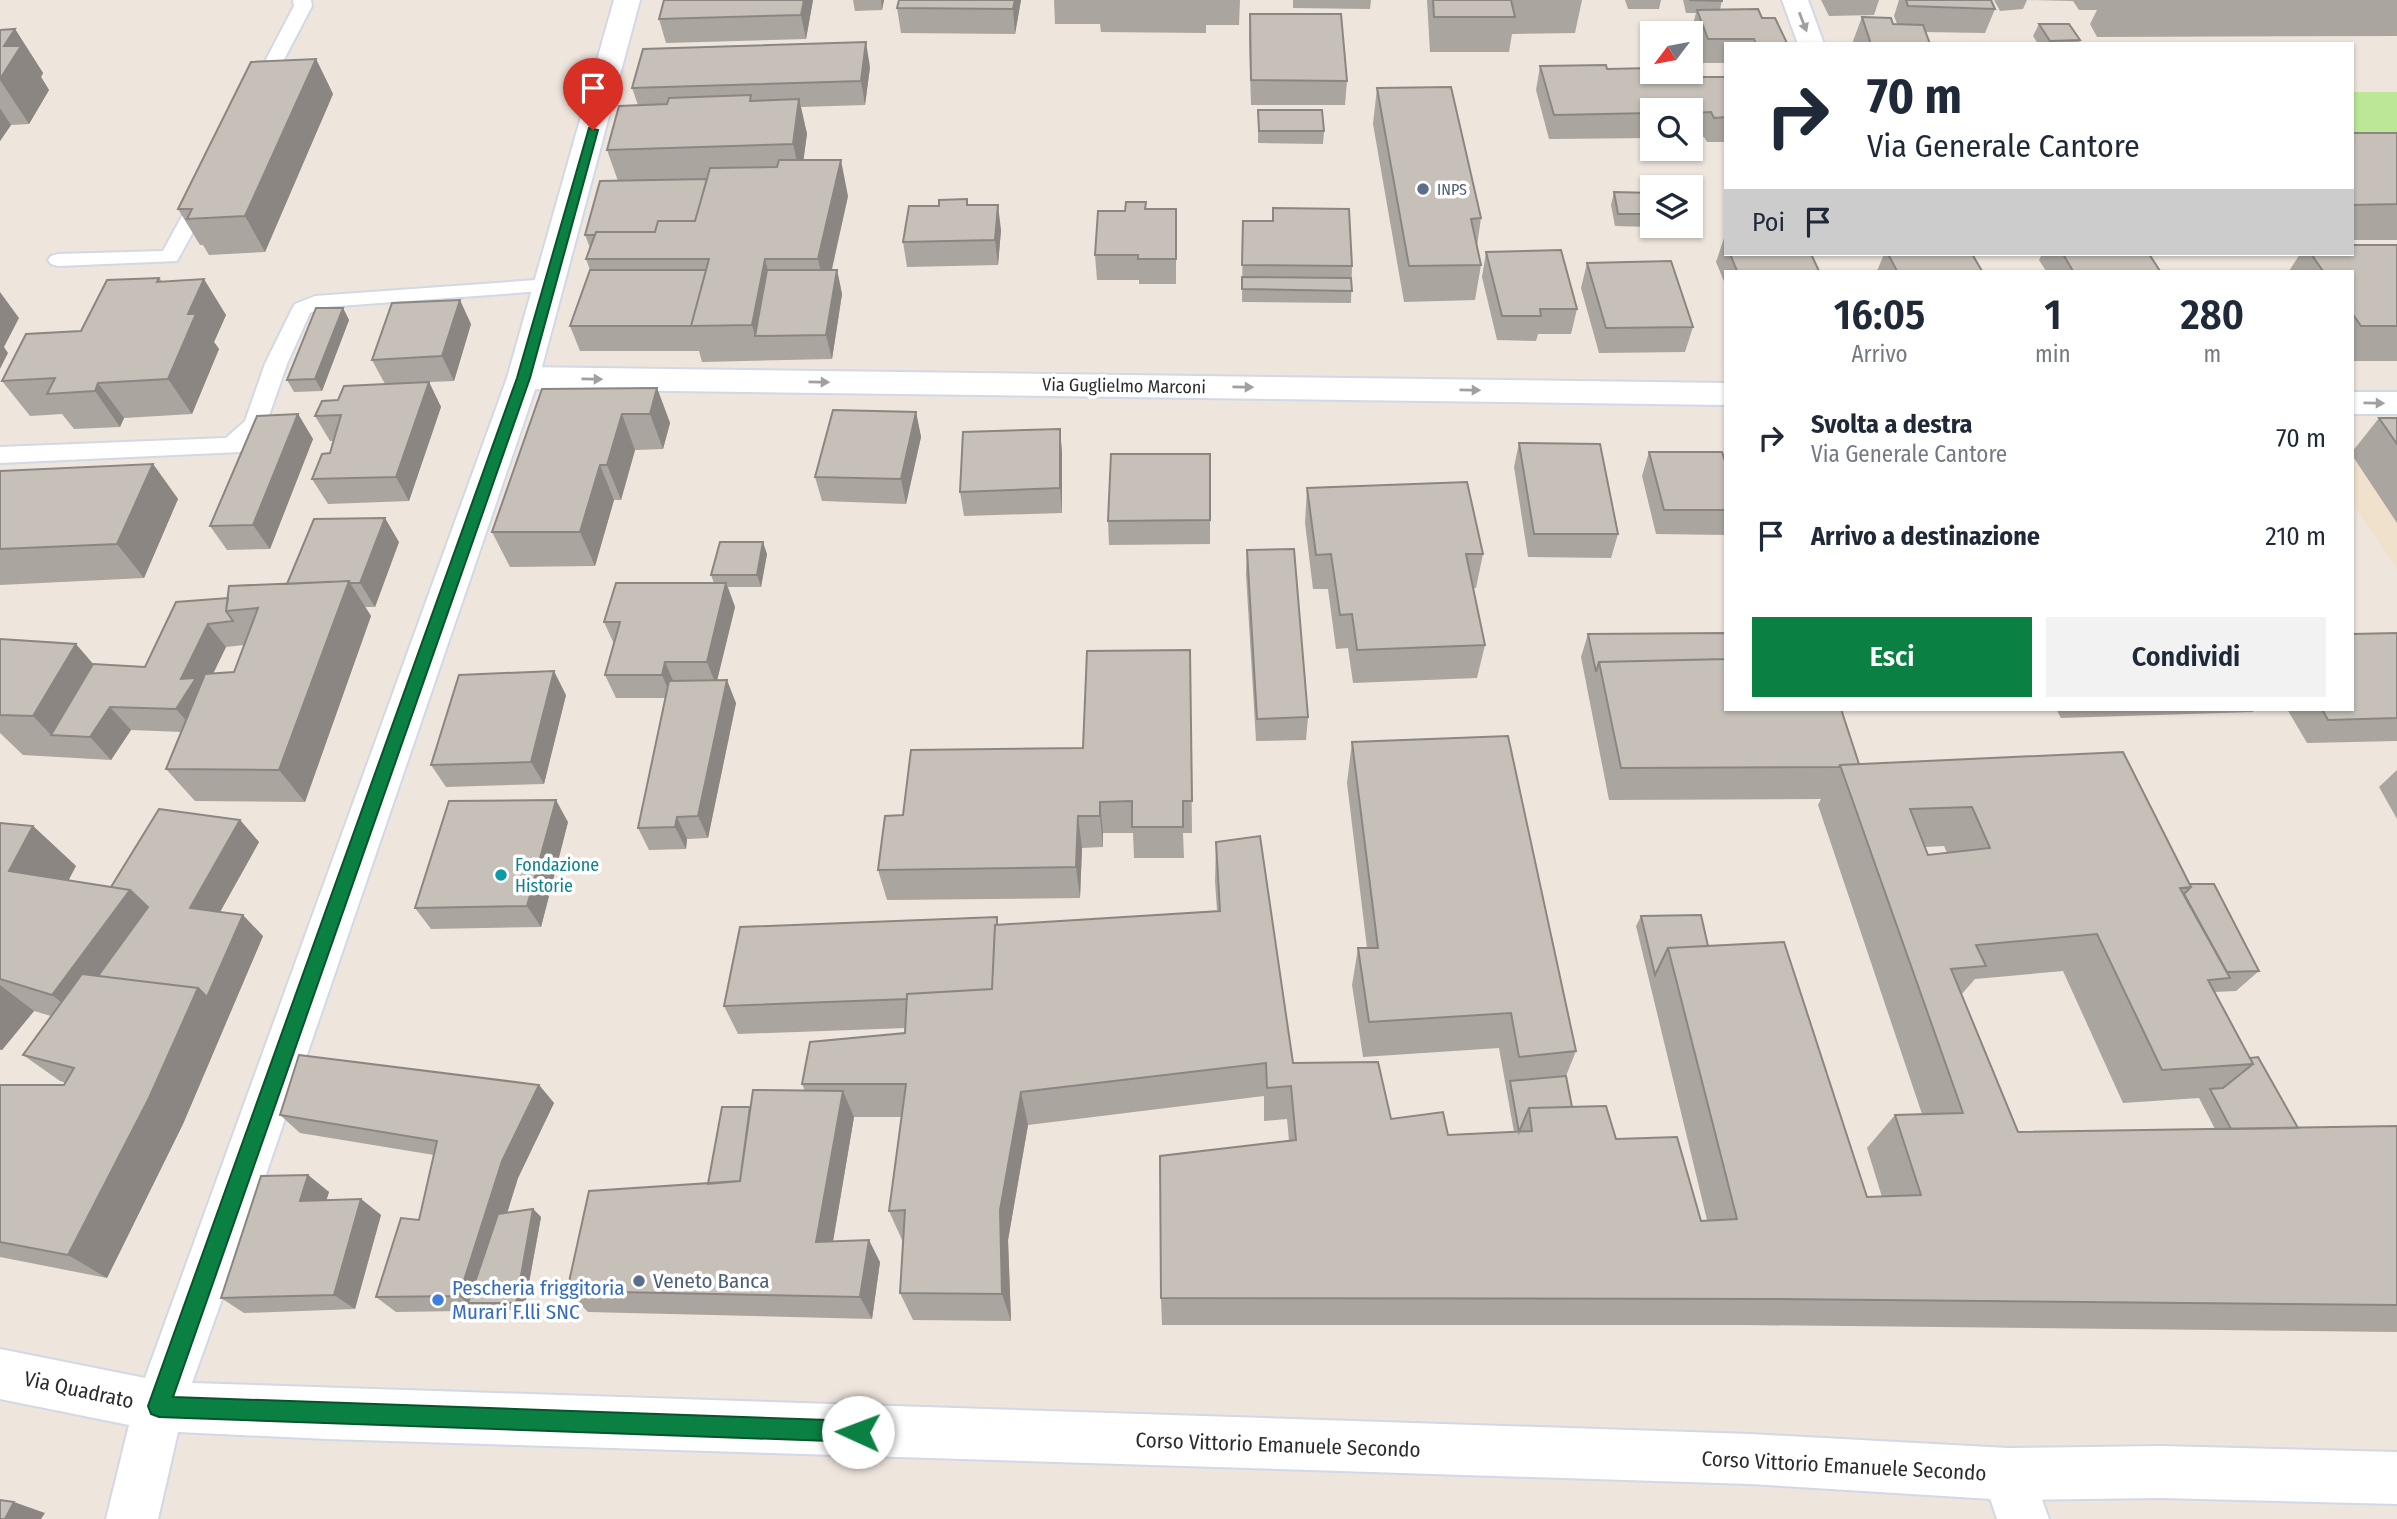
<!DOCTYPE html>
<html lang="it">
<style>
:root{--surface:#fff;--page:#f2f2f3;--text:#1f2937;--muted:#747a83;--accent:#0b8043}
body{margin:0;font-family:"Fira Sans Condensed",sans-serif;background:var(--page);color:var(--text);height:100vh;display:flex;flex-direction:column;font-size:26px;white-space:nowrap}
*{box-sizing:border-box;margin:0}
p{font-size:23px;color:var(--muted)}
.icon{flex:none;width:38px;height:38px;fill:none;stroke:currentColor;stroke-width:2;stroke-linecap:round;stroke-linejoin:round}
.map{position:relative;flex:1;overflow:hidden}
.side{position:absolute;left:1724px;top:270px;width:630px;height:441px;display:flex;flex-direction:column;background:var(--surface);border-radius:0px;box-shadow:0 2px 5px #0004}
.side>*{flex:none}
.banner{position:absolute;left:1724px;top:42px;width:630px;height:214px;border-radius:0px;box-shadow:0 2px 5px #0004;background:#fff;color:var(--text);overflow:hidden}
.needle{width:46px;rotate:238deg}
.tools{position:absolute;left:1640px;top:21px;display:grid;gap:14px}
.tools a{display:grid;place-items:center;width:63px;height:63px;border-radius:0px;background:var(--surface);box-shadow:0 2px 5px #0004;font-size:35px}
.pin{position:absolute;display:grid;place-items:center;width:60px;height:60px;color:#fff;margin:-72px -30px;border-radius:50% 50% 50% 0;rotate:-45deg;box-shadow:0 0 7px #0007}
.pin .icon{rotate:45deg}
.me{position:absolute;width:77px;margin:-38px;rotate:272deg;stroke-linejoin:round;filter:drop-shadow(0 0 5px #0008)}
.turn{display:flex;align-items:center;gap:24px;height:147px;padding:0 28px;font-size:32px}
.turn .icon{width:91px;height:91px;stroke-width:2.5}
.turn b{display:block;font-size:49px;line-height:60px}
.then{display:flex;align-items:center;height:66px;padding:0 28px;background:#0003;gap:14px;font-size:26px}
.eta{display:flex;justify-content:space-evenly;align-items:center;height:119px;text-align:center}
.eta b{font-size:42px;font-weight:600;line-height:49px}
.primary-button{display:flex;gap:14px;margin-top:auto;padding:14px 28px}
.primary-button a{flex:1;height:80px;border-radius:0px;background:var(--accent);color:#fff;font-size:28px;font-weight:600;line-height:80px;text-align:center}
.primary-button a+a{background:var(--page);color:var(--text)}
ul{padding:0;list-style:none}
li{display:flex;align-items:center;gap:21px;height:98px;padding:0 28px}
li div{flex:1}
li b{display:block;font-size:26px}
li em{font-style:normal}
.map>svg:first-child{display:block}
.education{fill:#f0e1cc}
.green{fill:#bbe797}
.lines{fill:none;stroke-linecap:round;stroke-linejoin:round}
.service-casing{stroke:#d2d8e5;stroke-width:4}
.minor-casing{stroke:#d2d8e5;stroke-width:4}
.tertiary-casing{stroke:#d2d8e5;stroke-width:4}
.service{fill:#fff;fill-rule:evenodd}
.minor{fill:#fff;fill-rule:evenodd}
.tertiary{fill:#fff;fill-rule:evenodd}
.wall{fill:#aaa59f;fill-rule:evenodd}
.shaded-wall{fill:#8b8682}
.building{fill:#c6c0b9;stroke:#8b8682;stroke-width:2;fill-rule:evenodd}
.oneway{fill:#a0a0a0}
.route{fill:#0b8043;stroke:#07532c;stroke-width:2}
.service-dot{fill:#5c6f8a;stroke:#fff;stroke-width:2.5}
.culture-dot{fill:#0f9aa8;stroke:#fff;stroke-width:2.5}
.shop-dot{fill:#3f7fe0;stroke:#fff;stroke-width:2.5}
.labels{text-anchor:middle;stroke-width:7;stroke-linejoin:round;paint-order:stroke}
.far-service-label{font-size:16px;fill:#4e5e75;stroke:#fff;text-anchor:start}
.street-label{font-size:18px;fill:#2c2c2c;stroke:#fff}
.culture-label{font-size:18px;fill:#0d838f;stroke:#fff;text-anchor:start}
.near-service-label{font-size:21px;fill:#4e5e75;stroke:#fff;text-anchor:start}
.near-shop-label{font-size:21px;fill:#366cbe;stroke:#fff;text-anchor:start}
.near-street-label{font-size:21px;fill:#2c2c2c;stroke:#fff}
</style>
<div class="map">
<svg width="2397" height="1519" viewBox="0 0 2397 1519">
<rect width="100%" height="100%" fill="#eee5dd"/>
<path class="education" d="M2352,453l45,1v115l-45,-66z"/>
<path class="green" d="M2352,92h45v56h-45z"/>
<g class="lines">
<g class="service-casing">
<path id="service" d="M293,0h18l1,6 -45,86 -9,5 -6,-1 -3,-4 45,-86z
M204,188l10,6 -37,67 -119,5 -7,-2 -3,-4 3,-4 7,-2 105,-3 31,-57z
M550,279l7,1 3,5 -3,5 -232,17 -15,6 -23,51 -21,60 -26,28 -240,11v-16l226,-9 19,-17 20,-57 27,-55 3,-5 20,-8z"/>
</g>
<g class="minor-casing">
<path id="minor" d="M1782,0h26l16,44h-26z
M523,367l1203,16v22l-1203,-16 -11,-4 -5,-7 5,-7z
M2352,392h45v22h-45z
M2008,1448l18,8 23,63h-52l-15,-45 8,-18z"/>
</g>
<g class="tertiary-casing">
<path id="tertiary" d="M614,0h26l-101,378 -289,843 -58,162 1558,51 258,14 153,-2 236,6v52l-236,-6 -153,2 -258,-16 -1422,-45 -150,-7 -20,87h-52l23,-94 -129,-26v-50l145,29 362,-1000z"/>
</g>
<use href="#service" class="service"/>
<use href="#minor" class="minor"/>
<use href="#tertiary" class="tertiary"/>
</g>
<path class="wall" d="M664,0h149l-7,39 -140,4 -7,-24z
M853,0h31l-2,10 -27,1z
M899,0h122l-6,34 -114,-1 -4,-25z
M1054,0h186l-1,25h-33v8l-105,-1 -1,-8h-45z
M1293,0h78l-1,9 -77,-1z
M1427,0h155l-7,33 -63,1 -3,18h-79z
M1625,0h36l-2,9h-31z
M1683,0h39l-2,10 42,8 25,25 -61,1v19h-24l-12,-28 6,-22h-10z
M1821,0h58l-5,15 -45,1z
M1899,0h92l4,9 -10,24 -60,-1 5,12h-76l-1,-3 9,-24 35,7 -3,-8z
M1994,0h403v36l-300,1 -7,-13 7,-14h-18l-6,-9 -46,-1 -4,9 -23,2z
M1250,14l97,67 -2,24h-94l-2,-67z
M2039,24l41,16 -2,4h-40l-5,-8z
M15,29l28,44 -2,4 8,13 -20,34 -18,1 -11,16v-111z
M316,59l17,35 -68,158 -56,3 -6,-10h-3l-22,-36z
M1540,66l67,3 91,8h28v65h-19l-3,-5h-14v-27h-38v28l-103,1 -13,-49z
M870,67l-5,38 -64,2 6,27 -4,26 45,36 -16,74h5l5,24 -10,65 -130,3 -3,-11h-119l-10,-25 20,-56 -4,-11 4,-11 -5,-13 33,-54 -11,-31 31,-45 -6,-17z
M1377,88l104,130 -4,28 4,19 -6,35 -71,2 -31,-178z
M1258,110l66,21 -1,13 -65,-1z
M2352,133h45v107h-45z
M1614,192l38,1v33h35l-1,2 -71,-2 -4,-21z
M968,205l33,25 -3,35 -91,2 -4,-25z
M1146,209h30v75h-37v-4h-42l-2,-25 30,-44z
M1243,221l109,45 -1,37 -109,-1z
M1724,238h2v16h85l8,17h-93v15l-10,-24z
M2397,245v116h-45v-90h-63l11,-17h52z
M1486,252l91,57 -6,25h-33l-2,7 -39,-1 -15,-63z
M1884,254h4l9,17h-20z
M2042,254h107l11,17h-114l-7,-11z
M1587,263l106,64 -8,25 -86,1 -18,-65z
M159,278l3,3 64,34 -12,27 5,7 -27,65 -68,4 -4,9 -46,2 -12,-15 -32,2 -28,-35 79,-50z
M343,308l6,12 -27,71 -28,1 -7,-12z
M471,324l-17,57 -25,1 12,25 -32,94 -81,3 -16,-25 18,-26 4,-12h-4l-15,-25 23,-16 47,-16 -13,-24z
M657,388l13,35 -7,26 -28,1 -14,50h-7l-19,66 -85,1 -18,-35 50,-143z
M916,412l5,25 -15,67 -84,-3 -7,-24z
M298,414l15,25 -43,110 -43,1 -17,-24z
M2379,418h18v105l-45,-68v-3z
M1060,429l2,24v60l-98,3 -4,-24z
M1519,443l99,91 -7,24 -83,-1 -14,-90z
M1649,452l77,12v71l-70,-1 -14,-58z
M1210,454v90l-101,1 -1,-24z
M153,464l25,35 -34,79 -144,7v-114z
M1307,488l176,66 -7,34h-3l12,57 -8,33 -124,5 -5,-35 -12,1 -8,-60h-15l-8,-66z
M399,542l-24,65h-10l6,9 -66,186 -110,-1 -29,-32 16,-37 -51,-2 -20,30 -88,-5 -23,-22v-94l93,25 52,3 83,-69 59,-14zM244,645l-10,27 -21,2 13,-27z
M1247,550l61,167 -2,23 -50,1 -10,-167z
M767,554l-6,33h-33l7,20 -18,73 19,23 -28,135 -21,1 -1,10 -37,1 -11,-22 27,-130h-49l-11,-23 9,-31 -10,-22 110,-39 -3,-8z
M2397,633v108l-90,2 -20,-34h65z
M1588,634l271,130 331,120 69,87 -23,20 -22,1 36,66 48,70 99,-2v206l-654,-7h-581l-1,-27 128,-157 -2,-22 -23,2v-25l-236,29 -20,115 3,81 -98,-1 -13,-27 3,-53h-1l-13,-29 13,-94h-48l-21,124 47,21 -8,57 -284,-7 -21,-21 141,-107 42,-77 55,-16 -3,-7 103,-51 1,-5 -168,6 -14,-28 275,-81 218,-14 -2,-30 1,-39 77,221 98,56 57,16 66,-3 -15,-84 -136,9 -11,-72 6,-37h9l-20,-165 5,-41 224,309 -10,25 6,31 44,32 85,82 6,-1 -71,-294 5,-10 67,30 159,251h15l-15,-49 28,-33 27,-1 -104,-309 3,-6 -212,1 -28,-143zM1944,846l3,7 -19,2 -3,-8zM2063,971l60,132 76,-5 16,31 -197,3 -57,-137 14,-16z
M1190,650l2,183h-9l1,25h-50l-1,-25h-30v14l-21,1 -2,50 -193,2 -9,-30 25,-55 180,-67z
M566,695l-22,89 -98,3 -15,-22z
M2056,709h199l-2,3 -192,6z
M2397,770v49l-18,-32z
M240,820l19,22 -39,70 43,24 -80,188 -76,154 -107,-21v-172h64l2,-2 -6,-2 -37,-26 28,-39 -17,-5 -32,39h-2v-227l33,3 43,40 -8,14 43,7z
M568,822l-27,105 -110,2 -16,-21z
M539,1085l15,18 -36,75 -11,35 26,-4 8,8 -17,93 -128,2 -20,-15 43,-77 15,-65 -134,-22 -20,-18z
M308,1175l21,17 -3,8 35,-1 20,16 -26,94 -111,4 -23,-15z"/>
<path class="shaded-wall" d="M804,0h9l-7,39 -5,-24z
M881,0h3l-2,10z
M1015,0h6l-6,34 -2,-25z
M15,29l28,44 -2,4 8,13 -20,34 -29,-44 4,-34z
M866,42l4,25 -5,38 -4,-24z
M316,59l17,35 -68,158 -20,-36z
M799,99l8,35 -6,45 -8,-35z
M0,108l11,17 -11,16z
M841,160l7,36 -22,98 -8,-35z
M998,205l3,25 -3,35 -3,-25z
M765,259l9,36 -19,41 -3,-11z
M837,270l5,24 -10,65 -6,-24z
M204,279l22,36 -12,27 5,7 -27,65 -24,-35 20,-65z
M0,292l19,26 -15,29 4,6 -8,16z
M460,300l11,24 -17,57 -12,-25z
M343,308l6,12 -27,71 -7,-12z
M429,382l12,25 -32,94 -13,-24z
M98,383l26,35 -4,9 -25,-36z
M657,388l13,35 -7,26 -13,-35z
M916,412l5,25 -15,67 -5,-25z
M298,414l15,25 -43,110 -17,-24z
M622,414l13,36 -14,50 -14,-35z
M1060,429l2,24v60l-2,-25z
M153,464l25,35 -34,79 -27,-34z
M600,465l14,35 -19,66 -15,-34z
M385,518l14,24 -24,65 -15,-24z
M763,542l4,12 -6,33 -4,-12z
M349,581l22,35 -66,186 -26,-32z
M726,583l9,24 -19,78 -9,-23z
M208,624l18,23 -21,43 -9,42 -20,-23 5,-30z
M76,644l37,43 -62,48 -18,-19z
M665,662l10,23 -3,13 -10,-23z
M554,671l12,24 -22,89 -13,-22z
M727,680l9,23 -28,135 -10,-22z
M110,707l21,23 -20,30 -21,-23z
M556,800l12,22 -27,105 -14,-21z
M1100,802l3,31v14l-3,-31z
M1078,816l4,32 -2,50 -4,-31z
M677,817l10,22 -1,10 -11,-22z
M240,820l19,22 -48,86 -21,-20z
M33,826l43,40 -23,44 -44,-39z
M130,890l40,37 -74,103 -44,-35z
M243,915l20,21 -80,188 -76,154 -39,-23 130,-267z
M0,985l34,26 -32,39 -2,-1z
M539,1085l15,18 -36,75 -39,125h-11l-9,-7 43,-135z
M843,1091l11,26 -25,148 -13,-23z
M1021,1092l7,33 -20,115 3,81 -9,-27 -2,-84z
M308,1175l21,17 -8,25 -21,-16z
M361,1199l20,16 -26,94 -21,-14z
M533,1209l8,8 -17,93 -8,-7z
M869,1240l11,22 -8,57 -12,-22z
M14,1502l31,11 -4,6h-36z"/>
<path class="building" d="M664,0h140l-3,15 -142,4z
M899,0h116l-2,9 -116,-1z
M1433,0h78l4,17h-81z
M1689,0h33v1z
M1906,0h85l4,9 -87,-3z
M1758,9l4,9h13l12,25 -31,1 -2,-5h-46l-11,-29z
M1250,14h91l6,67 -96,-1z
M1862,17l29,1 2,6 30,1 7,19h-59z
M2039,24h30l11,16 -30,1z
M15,29l-11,17h17l-21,33v-49z
M866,42l-5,39 -229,7 11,-39z
M316,59l-71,157 -58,3 5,-10h-14l73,-147z
M1606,65l1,4 45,-1v4h38v-5h5l3,10h28v40l-12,1 -3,-6 -21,1v-3h-38v3l-98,2 -14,-49z
M1451,87l30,131 -10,1 10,46 -72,1 -32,-178z
M751,95l-1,6 49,-2 -6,45 -186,6 12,-44 48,-2 2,-6z
M1258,110h64l2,21h-65z
M2352,133h45v71l-45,1z
M779,160h62l-23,99h-53l-13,66 -61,1 18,-67h-123l10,-27h59l3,-11h37l15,-53 67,-1z
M707,179l-12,42h-37l-3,11h-59l-1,3h-10l15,-54z
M1614,192l38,1v21h-34z
M967,199v6h31l-3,35 -92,2 6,-36h30v-6z
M1126,202h20l-1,7h31v50h-38v-4h-43l3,-44h27z
M1273,208l76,1 3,57 -110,-1 1,-44h30z
M2352,245h45v81h-36l-9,-13v-42h-29l-12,-17h41z
M1561,250l16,59h-37l1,7h-39l-16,-64z
M1730,254h81l8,17h-82z
M1888,254h84l10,17h-85z
M2063,254h86l11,17h-87z
M1671,261l22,66 -87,1 -19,-65z
M590,270h116l-15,56h6h-127z
M767,270h70l-11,65 -71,1z
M1242,277l109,1 1,13 -110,-2z
M159,278l-2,4 47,-3 -16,35h8l-28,65 -70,4 -3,8 -48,3 8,-16 -53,3 24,-47 55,-3 26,-51z
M460,300l-18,56 -70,4 20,-57z
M316,308h27l-28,71 -28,1z
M429,382l-33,95 -84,2 10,-25 8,-1 11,-38 -26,1 7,-15 16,-1 6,-14z
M657,388l-7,26h-28l-15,51h-7l-20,67h-88l50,-143z
M833,410l83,2 -15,67 -86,-2z
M298,414l-45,111 -43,1 47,-110z
M2379,418h18v26z
M1060,429v59l-100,4 3,-60z
M1519,443l81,1 18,90h-84z
M1649,452h73l4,12v46h-62z
M1111,454h99v66l-102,1z
M153,464l-36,80 -117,5v-78z
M1467,482l16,72h-17l19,91 -128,5 -5,-36 -12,1 -9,-61 -15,1 -9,-67z
M385,518l-25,65h-10l-1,-2 -62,3 27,-65z
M720,542h43l-6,33h-46z
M1294,549l14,168 -51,2 -10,-169z
M349,581l-70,189 -113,-1 39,-95 29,-2 24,-64 -32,3 3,-25z
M616,583h110l-19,79h-42l-3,13h-57l15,-53h-16z
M228,598l-2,13 7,10 -25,3 -27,55 15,-1 -20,31 -66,-2 -20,30 -39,-2 42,-71 52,3 31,-65z
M1726,633v26l-127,3 -3,10 -8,-38z
M2397,633v85l-69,2 -6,-11h30v-75z
M0,639l76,5 -43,72 -33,-1z
M1190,650l2,151h-9v26h-51v-26l-32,1v14h-22l-2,51 -198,3 7,-54 18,-1 8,-65 172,-2 4,-97z
M1726,659v50h115l18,55 -19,1 -1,2 -218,1 -22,-106z
M554,671l-23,91 -100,3 28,-90z
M727,680l-29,136 -21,1 -2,10 -37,1 31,-147z
M1508,736l68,315 -57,6 -8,-44 -142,9 -11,-74h20l-26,-206z
M2123,752l68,135 -11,1 50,90 -22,2 45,84 -91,6 -65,-136 -121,11 10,21 -35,3 67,163 379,-6v179l-630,-6 -606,-1 -1,-142 136,-16 -5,-54 -24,2 -1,-25 -245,29 -21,118 2,84 -102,-1 5,-83 -16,1 17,-127h-104l8,-42 95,-9 2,-39 85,-5 3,-64 225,-14 -4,-69 44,-6 33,227 85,-1 13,57 52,-7 5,23 84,-4 -3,-23 77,-2 10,33 61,-2 24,84 36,-2 -69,-271 116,-6 83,255 54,-2 -26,-80 68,-2 -123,-348zM1972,807l18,41 -62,7 -18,-46z
M556,800l-29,106 -112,2 34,-107z
M159,809l81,11 -50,88 53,7 -36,82 -9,-9 -100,-12 50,-69 -18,-17 -19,-3z
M0,823l33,3 -24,45 121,19 -78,105 -52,-16z
M2190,884h24l45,87 -32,1 -43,-78 7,-7z
M1701,915l7,31 -40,2 -13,27 -14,-59z
M997,917v8h-2l-3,64 -85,5v5l-183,7 16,-79z
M82,974l116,14 -49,110 -81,157 -68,-13v-157h64l10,-17 -51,-13z
M299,1055l240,30 -37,76 -43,135 -83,1 25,-79 18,2 18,-79 -157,-26z
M2258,1057l40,71 -67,1 -21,-40 13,-1 30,-24 -3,-6z
M1566,1076l6,31 -43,1 -10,24 -9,-51z
M753,1090l90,1 -27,151 53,-2 -9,57 -293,-6 22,-100 151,-10z
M722,1107h28l-10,74 -32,3z
M308,1175l-8,26 61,-2 -27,96 -113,3 40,-122z
M533,1209l-17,94h-48l30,-89z
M0,1500l14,2 -9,17h-5z"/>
<defs><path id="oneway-solid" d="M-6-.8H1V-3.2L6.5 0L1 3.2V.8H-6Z" transform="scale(1.75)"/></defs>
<g class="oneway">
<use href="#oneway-solid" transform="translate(1803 22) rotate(69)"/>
<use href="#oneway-solid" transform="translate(592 379) rotate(1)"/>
<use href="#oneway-solid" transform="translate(819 382) rotate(1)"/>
<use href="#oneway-solid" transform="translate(1243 387) rotate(1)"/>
<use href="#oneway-solid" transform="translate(1470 390) rotate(1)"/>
<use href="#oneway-solid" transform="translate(2374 403) rotate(1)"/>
</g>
<path class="route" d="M589,128l9,2 -68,248 -357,1019 685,24 7,3 3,8 -3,7 -7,3 -699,-25 -8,-3 -3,-8 369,-1028z"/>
<g class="service-dot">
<circle cx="1423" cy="189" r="7"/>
<circle cx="639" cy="1281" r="7"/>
</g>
<circle class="culture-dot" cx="501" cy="875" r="7"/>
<circle class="shop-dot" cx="438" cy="1300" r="7"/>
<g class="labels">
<g class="far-service-label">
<text x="1437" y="195">INPS</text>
</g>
<g class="street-label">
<text transform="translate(1124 386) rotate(1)" y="6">Via Guglielmo Marconi</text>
</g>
<g class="culture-label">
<text x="515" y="871">Fondazione<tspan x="515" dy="21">Historie</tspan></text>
</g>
<g class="near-service-label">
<text x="653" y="1288">Veneto Banca</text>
</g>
<g class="near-shop-label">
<text x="452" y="1295">Pescheria friggitoria<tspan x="452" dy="24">Murari F.lli SNC</tspan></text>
</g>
<g class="near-street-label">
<text transform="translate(79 1390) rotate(12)" y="7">Via Quadrato</text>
<text transform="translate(1278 1445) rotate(2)" y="7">Corso Vittorio Emanuele Secondo</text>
<text transform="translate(1844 1466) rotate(3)" y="7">Corso Vittorio Emanuele Secondo</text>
</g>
</g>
</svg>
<div class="tools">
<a><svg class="needle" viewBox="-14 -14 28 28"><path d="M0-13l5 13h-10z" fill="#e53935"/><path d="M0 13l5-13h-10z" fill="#747a83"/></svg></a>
<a><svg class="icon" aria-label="search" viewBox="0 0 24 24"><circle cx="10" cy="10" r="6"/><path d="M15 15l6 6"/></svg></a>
<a><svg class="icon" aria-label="layers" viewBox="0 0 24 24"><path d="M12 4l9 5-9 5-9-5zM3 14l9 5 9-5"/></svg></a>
</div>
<div class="pin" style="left:593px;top:130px;background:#d93025"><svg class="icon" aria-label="arrive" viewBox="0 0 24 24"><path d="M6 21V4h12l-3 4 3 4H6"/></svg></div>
<svg class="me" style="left:858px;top:1432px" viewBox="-20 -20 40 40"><circle r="19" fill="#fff"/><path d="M0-13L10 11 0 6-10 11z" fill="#0b8043"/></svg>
<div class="banner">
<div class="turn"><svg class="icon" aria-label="right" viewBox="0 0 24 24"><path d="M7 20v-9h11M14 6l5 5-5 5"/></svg><div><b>70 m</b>Via Generale Cantore</div></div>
<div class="then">Poi<svg class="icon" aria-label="arrive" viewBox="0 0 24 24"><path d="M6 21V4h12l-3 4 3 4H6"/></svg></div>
</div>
<section class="side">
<div class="eta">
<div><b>16:05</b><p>Arrivo</p></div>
<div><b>1</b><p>min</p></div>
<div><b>280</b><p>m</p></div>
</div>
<ul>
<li><svg class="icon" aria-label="right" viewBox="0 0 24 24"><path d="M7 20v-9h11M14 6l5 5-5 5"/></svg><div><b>Svolta a destra</b><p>Via Generale Cantore</p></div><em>70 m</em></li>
<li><svg class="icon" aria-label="arrive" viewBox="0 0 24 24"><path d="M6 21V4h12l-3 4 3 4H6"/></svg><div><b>Arrivo a destinazione</b></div><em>210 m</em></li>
</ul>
<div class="primary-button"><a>Esci</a><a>Condividi</a></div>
</section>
</div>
